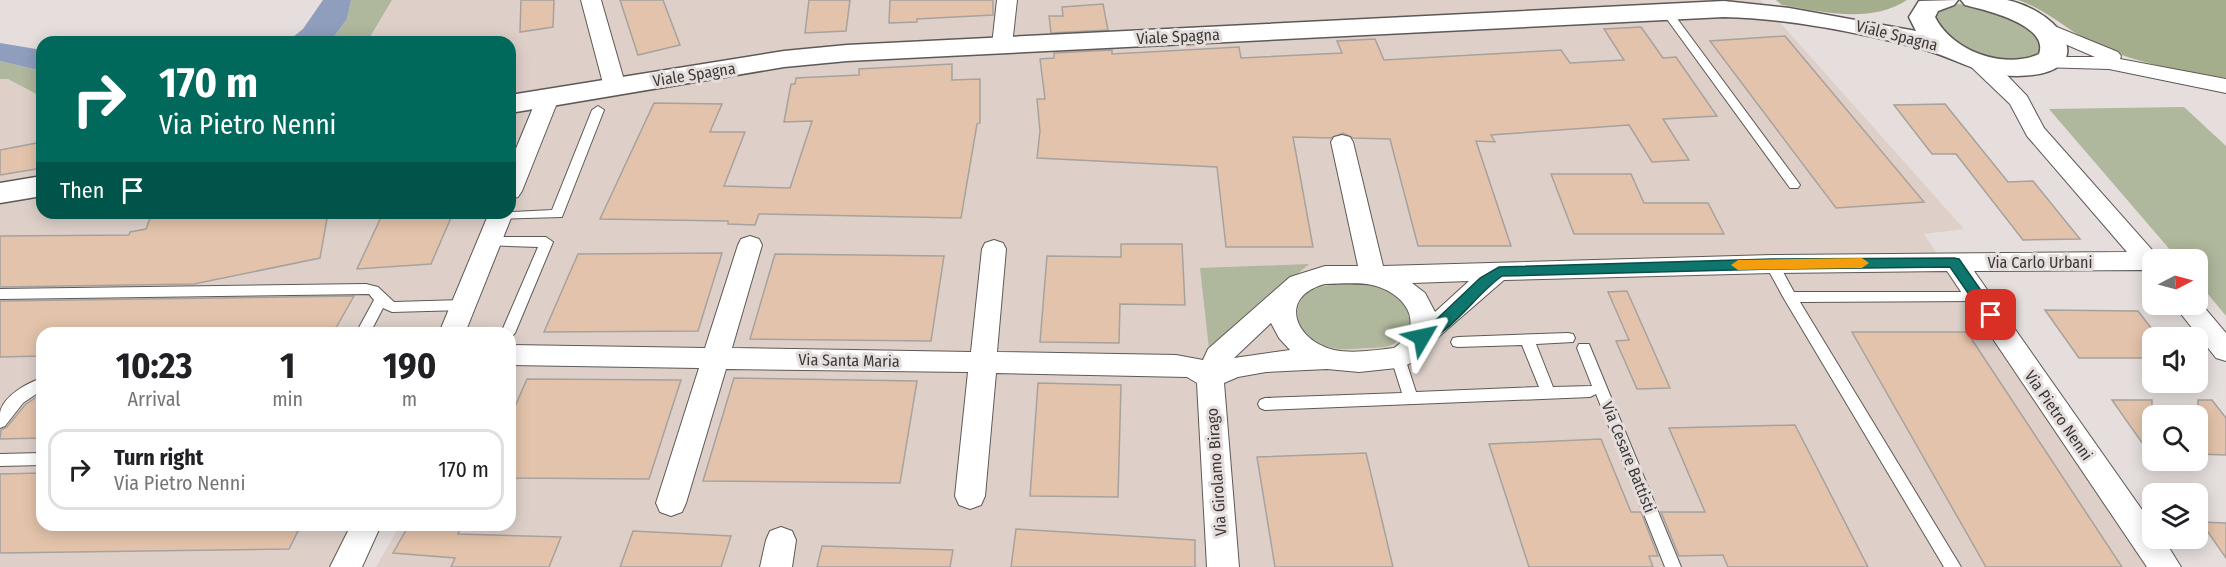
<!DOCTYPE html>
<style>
:root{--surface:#fff;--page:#f6f6f6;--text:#202124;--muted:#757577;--line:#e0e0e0}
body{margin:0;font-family:"Fira Sans Condensed",sans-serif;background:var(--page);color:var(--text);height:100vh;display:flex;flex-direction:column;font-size:22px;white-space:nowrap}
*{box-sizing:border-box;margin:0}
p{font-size:20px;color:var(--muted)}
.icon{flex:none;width:33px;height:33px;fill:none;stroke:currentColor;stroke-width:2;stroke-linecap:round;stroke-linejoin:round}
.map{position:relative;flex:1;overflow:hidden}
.details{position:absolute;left:36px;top:327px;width:480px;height:204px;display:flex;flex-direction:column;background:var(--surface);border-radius:18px;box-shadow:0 3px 15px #0003}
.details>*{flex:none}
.banner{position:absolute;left:36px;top:36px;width:480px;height:183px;border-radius:18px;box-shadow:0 3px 15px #0003;background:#00695c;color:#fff;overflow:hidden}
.needle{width:39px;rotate:84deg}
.buttons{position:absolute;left:2142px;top:249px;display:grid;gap:12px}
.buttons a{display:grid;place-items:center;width:66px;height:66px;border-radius:12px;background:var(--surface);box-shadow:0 3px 15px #0003;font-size:30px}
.pin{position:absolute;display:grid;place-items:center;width:51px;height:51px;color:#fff;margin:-26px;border-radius:12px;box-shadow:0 3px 9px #0006}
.me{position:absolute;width:66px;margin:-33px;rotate:54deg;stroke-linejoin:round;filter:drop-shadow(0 0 4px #0008)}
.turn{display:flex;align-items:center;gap:21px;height:126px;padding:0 24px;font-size:27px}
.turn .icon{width:78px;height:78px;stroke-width:2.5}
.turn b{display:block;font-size:42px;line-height:51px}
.then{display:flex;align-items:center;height:57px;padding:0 24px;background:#0003;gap:12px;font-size:22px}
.eta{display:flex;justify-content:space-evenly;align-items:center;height:102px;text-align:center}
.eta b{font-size:36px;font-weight:700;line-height:42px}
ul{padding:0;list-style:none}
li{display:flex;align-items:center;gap:18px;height:81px;margin:0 12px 9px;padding:0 12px;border:3px solid var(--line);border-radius:18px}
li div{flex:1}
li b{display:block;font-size:22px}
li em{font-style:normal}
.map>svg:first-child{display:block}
.built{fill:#ded0c9}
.green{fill:#afb79c}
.forest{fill:#a4ae8c}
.water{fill:#8f9ebd}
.building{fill:#e3c3ab;stroke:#a7a29e;stroke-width:1.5}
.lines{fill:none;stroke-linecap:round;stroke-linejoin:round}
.lane-casing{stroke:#5e5956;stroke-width:2}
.street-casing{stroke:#5e5956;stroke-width:2}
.secondary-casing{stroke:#5e5956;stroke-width:3}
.lane{fill:#fff;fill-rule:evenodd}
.street{fill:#fff;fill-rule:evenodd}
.secondary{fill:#fff;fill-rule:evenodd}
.route{fill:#0f766e;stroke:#0a4d48;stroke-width:1.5}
.slow{fill:#f59e0b}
.labels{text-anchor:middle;stroke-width:6;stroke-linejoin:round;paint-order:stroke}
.street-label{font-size:16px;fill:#3c3a39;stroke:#e5dedc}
</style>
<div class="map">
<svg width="2226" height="567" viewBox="0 0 2226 567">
<rect width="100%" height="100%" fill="#e5dedc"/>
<path class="built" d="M392,0h1368l204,229 -40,5 222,333h-1770l24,-42h110v-192h-468v192h314l-24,42h-332v-488h8l34,18v116h468v-171h-143z"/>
<path class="green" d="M351,0h41l-25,42h-37l17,-23z
M1957,4c39,1 55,13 85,34l-2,17c-21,9 -69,5 -86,-11 -8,-7 -15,-17 -22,-25 6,-11 13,-13 25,-15z
M0,61l42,10v26l-34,-18h-8z
M2184,107l42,39v170l-28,-34v-22l-20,-1 -129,-150z
M1309,264l-100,85 -9,-81z
M1329,285c14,0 30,-3 43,0 23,4 43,23 36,47 -15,16 -20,15 -41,16 -15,1 -31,3 -46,-3 -19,-8 -32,-31 -17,-49 5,-7 17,-9 25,-11z"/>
<path class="forest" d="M1776,0h131c-37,24 -84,12 -125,5z
M2018,0h208v78c-42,-6 -90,-15 -129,-33 -29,-13 -47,-34 -79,-45z"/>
<path class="water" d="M323,0h28l-4,19 -17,23h-43l16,-13z
M0,43l42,7v21l-42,-10z"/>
<path class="building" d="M521,0h33l-1,27 -33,5z
M620,0h43l17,45 -42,10z
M809,0h41l-4,31 -41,2z
M890,0h103v15l-76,4v3l-28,1z
M1103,4l5,26 -57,3 -2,-17h14l-1,-9z
M1641,27l22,31 13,-1 41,59 -54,3 26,41 -37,2 -23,-37 -138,10 4,7 -19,-1 35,105h-93l-28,-107 -37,-1 -10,-5 -12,5 -38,-1 20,110h-87l-9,-80 -180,-9 3,-27 -3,-32h8l-5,-40 14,-1v-5l58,-3v4l127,-7 2,11 101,-5 -5,-12 38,-2 9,21 177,-10 9,13 54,-3 -20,-31z
M1785,36l139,166 -88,6 -126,-167z
M952,64v16l28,-1v44l-3,1 -16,94 -202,-4 -4,11 -27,-1v-3l-128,-2 54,-116 68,1 -12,28h35l-21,54 66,2 22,-67 -28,1 7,-38h4l1,-6 63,-3v-6z
M1945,104l63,78 25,-1 47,58 -57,1 -67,-86h-24l-38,-49z
M42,142v26l-42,7v-25z
M1551,174h80l13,29h64l16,31h-150z
M152,213h176l-8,45 -126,26 -194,3v-51l129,-1 1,-3 16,-3z
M383,213h70l-22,51 -74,5z
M1121,244h61l3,61 -65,-1 -1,39 -79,-1 7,-86 74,1z
M722,253l-24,78 -154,1 34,-78z
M775,254l169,2 -13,85 -181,-2z
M1627,291l43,97 -33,1 -21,-48 13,-1 -21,-48z
M354,296l-21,37h-291v23l-42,1v-56z
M2045,310l93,1 14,18v29h-73z
M1852,332h115l155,235h-136z
M734,378l183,3 -17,102 -197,-2z
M527,379l154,1 -32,99 -139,-1v-60z
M1038,383l83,2 -3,112 -88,-1z
M42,393v45l-42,1 1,-9 6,-3 18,-22z
M2112,400h40v57z
M2198,400h14l14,18v37l-28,-1z
M1795,425l73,142h-140l-5,-12 -44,1 -18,-44h44l-36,-84z
M1601,439l30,73h10l17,44h-9l4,11h-124l-40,-123z
M1366,453l27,114h-118l-18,-110z
M42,473v52h259l-12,24 -289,4v-79z
M2201,522l25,1v35z
M409,525h53l-4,9 103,3 -12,30h-98l4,-9 -62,-5z
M1016,529l179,11v27h-184z
M633,531l98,5 -10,31h-101z
M822,546l131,4 -3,17h-133z"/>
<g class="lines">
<g class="lane-casing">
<path id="lane" d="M1666,8l4,1 128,173 2,3 -2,3h-8l-129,-177z
M598,106l6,4 -42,107 -67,2 -1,-3 1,-3 57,-3 40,-100z
M489,237h57l7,5 -38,91 -5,5v-5h-9l37,-86 -54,-2 -2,-3z
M1772,259l5,2 17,31h188l2,4 -7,5 -177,1 161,265h-17l-161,-270 -18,-33z
M366,284l12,3 16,15 69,-2 7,5 -7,5 -71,2 -9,-4 -13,25h-14l18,-33 -5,-6 -369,5v-10z
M1568,333l5,1 2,4 -2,4 -37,2 17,43 39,-1 -15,-38 2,-4h10l92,223h-16l-69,-173 -6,3 -325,13 -5,-2 -2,-4 2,-4 5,-2 137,-5 -11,-35 2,-4h10l2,4 11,34 123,-5 -17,-42 -64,2 -5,-1 -2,-4 2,-4 5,-1z
M42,378v12l-19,13 -18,23 -5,2c0,-5 0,-11 0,-15 3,-17 27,-30 42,-35z
M42,453v12l-42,1v-12z"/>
</g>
<g class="street-casing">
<path id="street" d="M581,0h20l25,87 -3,5 -8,2 -8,-2 -3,-5z
M997,0h20l-5,45 -3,4 -7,2 -7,-2 -3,-4z
M2042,21l76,31 3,4 -1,3 106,20v14l-117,-24 -70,-2 -4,-4 4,-4 7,-2h49l-60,-26 -3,-4 3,-4z
M1974,54l7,2 20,13 26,27 17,32 117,132h-9v14l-10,-4 -168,1 178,253v14h11l18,29h-34l-200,-296 -175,2 -268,7 -75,65 -11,13 -9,6 -12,4 -38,4 -32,-3 -61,3 -28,5 -14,6 15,184h-32l-10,-184 -10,-6 -191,-4 -11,123 -4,9 -11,4 -11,-4 -4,-9 13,-124 -242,-3 -40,134 -4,9 -11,4 -11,-4 -4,-9 43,-135 -189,-3v-20l195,3 33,-103 3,-6 9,-3 9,3 3,6 -30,103 239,4 11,-103 3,-6 9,-3 9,3 3,6 -9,103 179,3 27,5 5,-11 82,-72 35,-11h33l-27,-124 3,-5 8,-2 8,2 3,5 30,124 389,-11 355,-3 -100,-116 -17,-32 -46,-44 3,-4zM1469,281l-34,31 -10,-19 -13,-10zM1325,284c15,0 32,-2 47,1 32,7 56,39 22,63 -19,2 -41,6 -60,2 -39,-9 -57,-53 -9,-66zM1271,323l8,15 11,12 -56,8z
M548,91l8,2 3,5 -37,93 -4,6 -8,2v-36l27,-65 3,-5z
M510,208l3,5 -48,120h-26l50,-120h21z
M2198,300l28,33v28l-10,-3 -43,-54h25z
M351,525h30l-19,42h-32z
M781,527l11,4 4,9 -4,27h-32l6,-27 4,-9z"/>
</g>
<g class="secondary-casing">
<path id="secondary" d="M1958,0l-4,5 -16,6 -3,6c17,34 69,53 104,37 11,-29 -54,-44 -74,-49l-4,-5c15,0 32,0 46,0 59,13 95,75 10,76 -38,0 -61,-18 -95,-27 -59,-16 -137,-31 -198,-32l-877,44 -63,6 -274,46v-18l274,-44 63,-6 877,-44 65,7 127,23 -7,-14 10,-16z
M42,176v20l-42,7v-20z"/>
</g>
<use href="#lane" class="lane"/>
<use href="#street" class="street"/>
<use href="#secondary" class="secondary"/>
</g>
<path class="route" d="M1954,258l5,1 37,53 2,3 -2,4h-10l-36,-52 -178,2 -270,7c-26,18 -50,57 -80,67l-7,-6 23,-19 42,-40 19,-11 273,-8z"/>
<path class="slow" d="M1862,258l7,5 -7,5 -124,2 -7,-5 7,-5z"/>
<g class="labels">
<g class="street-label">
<text transform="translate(1897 35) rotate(14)" y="6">Viale Spagna</text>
<text transform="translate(1178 36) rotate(-3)" y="6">Viale Spagna</text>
<text transform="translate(694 74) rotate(-9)" y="6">Viale Spagna</text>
<text x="2040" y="268">Via Carlo Urbani</text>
<text transform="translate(849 360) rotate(1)" y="6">Via Santa Maria</text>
<text transform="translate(2059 415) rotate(55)" y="6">Via Pietro Nenni</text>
<text transform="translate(1629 457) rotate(68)" y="6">Via Cesare Battisti</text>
<text transform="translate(1216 472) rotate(-94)" y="6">Via Girolamo Birago</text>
</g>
</g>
</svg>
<div class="buttons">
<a><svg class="needle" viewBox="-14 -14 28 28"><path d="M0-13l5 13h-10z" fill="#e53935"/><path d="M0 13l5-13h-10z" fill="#757577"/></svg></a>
<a><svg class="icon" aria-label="sound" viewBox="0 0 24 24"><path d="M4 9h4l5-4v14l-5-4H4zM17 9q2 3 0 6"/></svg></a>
<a><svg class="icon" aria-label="search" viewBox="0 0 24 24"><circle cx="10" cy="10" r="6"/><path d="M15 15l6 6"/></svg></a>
<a><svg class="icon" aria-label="layers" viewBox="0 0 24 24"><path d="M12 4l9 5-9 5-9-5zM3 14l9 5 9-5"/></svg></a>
</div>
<div class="pin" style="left:1991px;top:315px;background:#d93025"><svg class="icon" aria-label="arrive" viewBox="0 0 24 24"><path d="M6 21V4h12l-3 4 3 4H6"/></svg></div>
<svg class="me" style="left:1422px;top:337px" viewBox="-20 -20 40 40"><path d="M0-17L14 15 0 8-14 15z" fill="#0f766e" stroke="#fff" stroke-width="4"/></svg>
<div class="banner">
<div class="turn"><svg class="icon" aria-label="right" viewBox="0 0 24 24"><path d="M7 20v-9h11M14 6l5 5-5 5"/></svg><div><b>170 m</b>Via Pietro Nenni</div></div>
<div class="then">Then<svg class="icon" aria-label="arrive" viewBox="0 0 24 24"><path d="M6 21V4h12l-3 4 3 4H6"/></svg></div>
</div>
<section class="details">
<div class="eta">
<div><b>10:23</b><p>Arrival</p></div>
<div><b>1</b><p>min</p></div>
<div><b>190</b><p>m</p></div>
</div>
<ul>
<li><svg class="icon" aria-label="right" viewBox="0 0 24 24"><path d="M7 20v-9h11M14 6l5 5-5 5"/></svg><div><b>Turn right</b><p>Via Pietro Nenni</p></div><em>170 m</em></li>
</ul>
</section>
</div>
